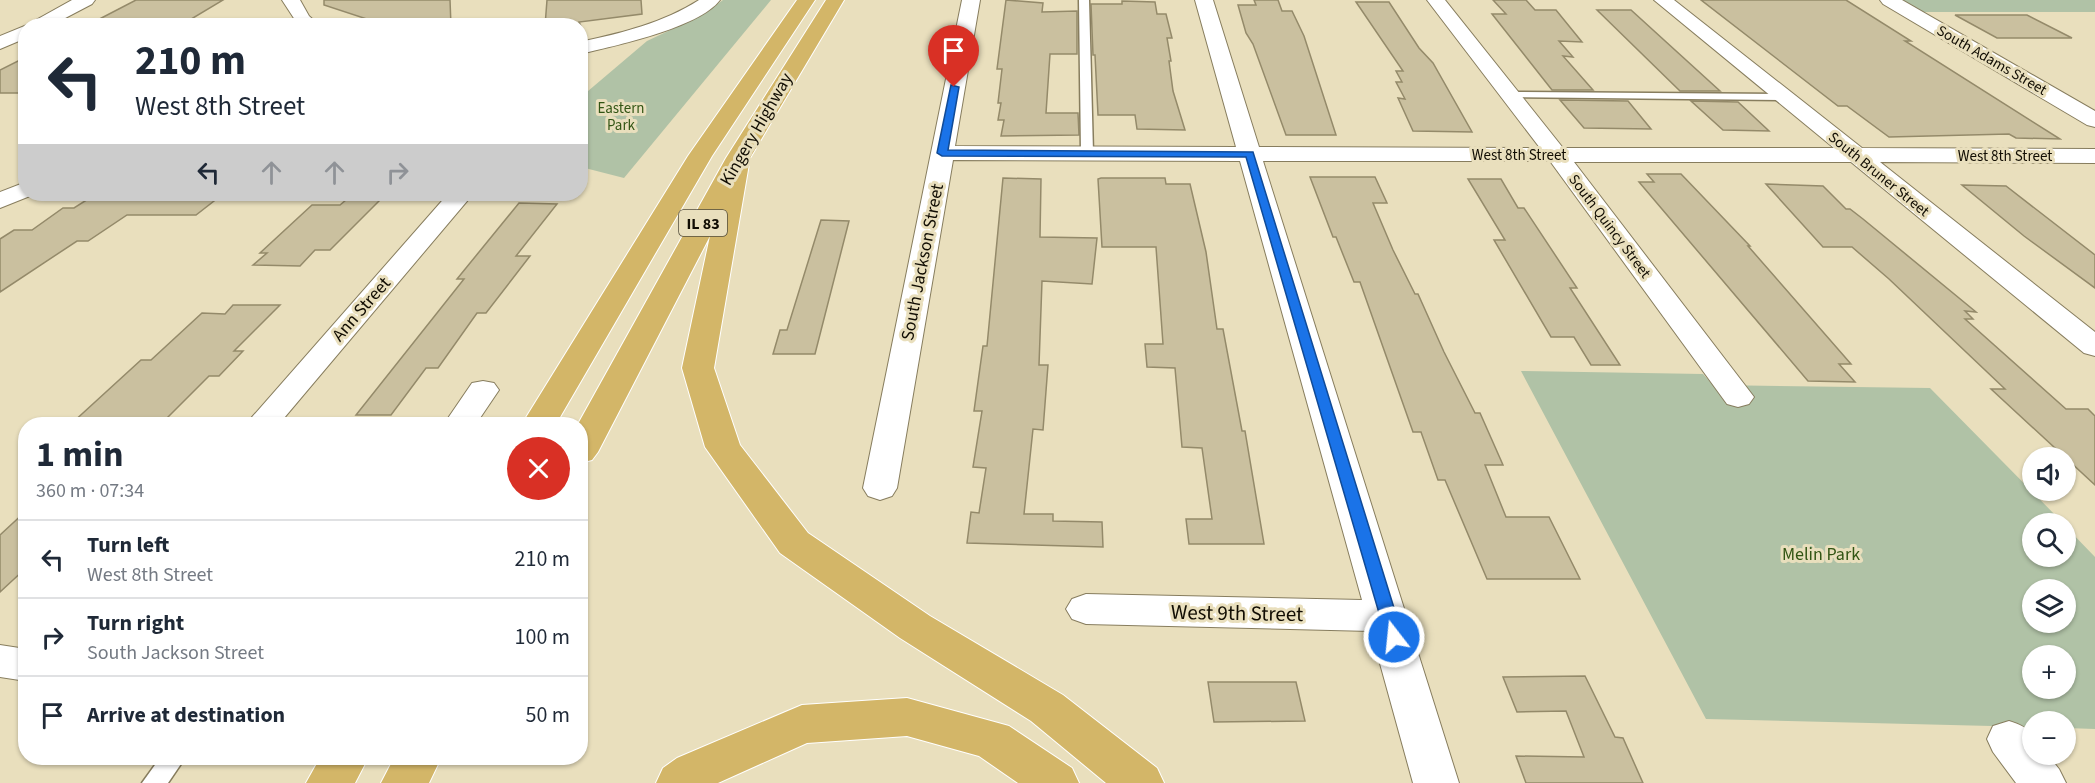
<!DOCTYPE html>
<meta charset="utf-8">
<style>
:root{--surface:#fff;--page:#f6f6f7;--text:#1f2937;--muted:#747a83;--line:#e0e1e3}
body{margin:0;font-family:"Source Sans 3",sans-serif;background:var(--page);color:var(--text);height:100vh;display:flex;flex-direction:column;font-size:22px;white-space:nowrap}
*{box-sizing:border-box;margin:0}
p{font-size:20px;color:var(--muted)}
.icon{flex:none;width:33px;height:33px;fill:none;stroke:currentColor;stroke-width:2;stroke-linecap:round;stroke-linejoin:round}
.map{position:relative;flex:1;overflow:hidden}
.side{position:absolute;left:18px;top:417px;width:570px;height:348px;display:flex;flex-direction:column;background:var(--surface);border-radius:24px;box-shadow:0 2px 4px #0004}
.side>*{flex:none}
.hud{position:absolute;left:18px;top:18px;width:570px;height:183px;border-radius:24px;box-shadow:0 2px 4px #0004;background:#fff;color:var(--text);overflow:hidden}
.fabs{position:absolute;left:2022px;top:447px;display:grid;gap:12px}
.fabs a{display:grid;place-items:center;width:54px;height:54px;border-radius:50%;background:var(--surface);box-shadow:0 2px 4px #0004;font-size:30px}
.pin{position:absolute;display:grid;place-items:center;width:51px;height:51px;color:#fff;margin:-62px -26px;border-radius:50% 50% 50% 0;rotate:-45deg;box-shadow:0 0 6px #0007}
.pin .icon{rotate:45deg}
.me{position:absolute;width:66px;margin:-33px;rotate:344deg;stroke-linejoin:round;filter:drop-shadow(0 0 4px #0008)}
.turn{display:flex;align-items:center;gap:21px;height:126px;padding:0 18px;font-size:27px}
.turn .icon{width:78px;height:78px;stroke-width:2.5}
.turn b{display:block;font-size:42px;line-height:51px}
.lanes{display:flex;align-items:center;height:57px;padding:0 18px;background:#0003;justify-content:center;gap:30px;direction:ltr}
.lanes .off{opacity:.35}
.round{display:grid;place-items:center;flex:none;width:63px;height:63px;border-radius:32px;background:var(--page)}
.summary{display:flex;align-items:center;justify-content:space-between;height:102px;padding:0 18px}
h1{font-size:36px;font-weight:700;line-height:45px}
ul{padding:0;list-style:none}
li{display:flex;align-items:center;gap:18px;height:78px;padding:0 18px;border-top:2px solid var(--line)}
li div{flex:1}
li b{display:block;font-size:22px}
li em{font-style:normal}
.map>svg:first-child{display:block}
.green{fill:#b0c2a6;fill-rule:evenodd}
.building{fill:#cac09f;stroke:#948a6a;stroke-width:1.5}
.lines{fill:none;stroke-linecap:round;stroke-linejoin:round}
.lane-casing{stroke:#877d5e;stroke-width:3}
.street-casing{stroke:#877d5e;stroke-width:2}
.highway-casing{stroke:#fff;stroke-width:2}
.lane{fill:#fff;fill-rule:evenodd}
.street{fill:#fff;fill-rule:evenodd}
.highway{fill:#d3b668;fill-rule:evenodd}
.route{fill:#1a73e8;stroke:#114b97;stroke-width:1.5}
.labels{text-anchor:middle;stroke-width:6;stroke-linejoin:round;paint-order:stroke}
.far-street-label{font-size:15px;fill:#110d03;stroke:#e9dfbd}
.far-park-label{font-size:15px;fill:#325514;stroke:#e9dfbd}
.shield{fill:#e9dfbd;stroke:#524c3b;stroke-width:1.5}
.shield-label{font-size:16px;font-weight:bold;fill:#110d03}
.street-label{font-size:18px;fill:#110d03;stroke:#e9dfbd}
.park-label{font-size:18px;fill:#325514;stroke:#e9dfbd}
.near-street-label{font-size:21px;fill:#110d03;stroke:#e9dfbd}
</style>
<div class="map">
<svg width="2095" height="783" viewBox="0 0 2095 783">
<rect width="100%" height="100%" fill="#e9dfbd"/>
<path class="green" d="M723,0h48l-147,178 -43,-11v-70l66,-56 55,-26z
M1902,0h193v12h-172z
M1521,371l182,3 10,11 217,3 133,135 -31,1v32h34v-29l29,30v172l-29,-1v-6h-34v5l-326,-8zM2032,590h34v32h-34zM2032,656h34v32h-34z"/>
<path class="building" d="M136,0h87l-40,24 -97,2z
M324,0h126l1,26h-63l-64,-21z
M547,0h94l1,14 -63,8 2,4h-36z
M1006,0l37,3 -1,9 35,-1v43h-27l-4,59h32l1,22 -78,1 3,-16h-6l3,-17h-3l4,-34h-5z
M1254,0h24l4,11h10l12,25 32,99h-50l-33,-91 -7,-11 -8,-28h18z
M1493,0h33l9,10h21l26,32 -23,-1 14,16 -10,-1 30,34h-41l-60,-76h14z
M1701,0h145l65,41h-6l155,98 -44,-1 -7,-4 -120,3 -42,-31h-9z
M1122,1l33,1 2,12h9l6,24h-5l4,23h-2l4,30 12,39 -48,-1 -2,-14h-37l-3,-60h-2l-2,-51h31z
M1356,2h33l30,46 14,15 39,69 -59,-1 -15,-33 7,1 -9,-17h6l-6,-11h7z
M1597,10h34l89,81h-40z
M1955,15h72l45,23h-75z
M26,57v36h-26v-23z
M1560,100l68,1 23,28 -67,-1z
M1691,101l47,1 31,29 -46,-1z
M1647,174h34l69,72h-2l103,118h-12l16,18 -47,-1 -169,-199h15z
M1310,177h65l12,26h-14l20,47 22,44h3l26,58 31,61h5l23,52h-18l21,52h43l31,62h-93l-42,-99h-7l-17,-48h-8l-53,-150h-6l-18,-45h-3z
M1003,178l38,1 -1,58 57,1 -5,46 -50,-3 -3,84h9l-5,65 -10,-1 -9,85h29v7l49,1 1,25 -136,-4 4,-31 8,1 7,-45 -13,-1 9,-56h-8l9,-65h4z
M1101,178h64l1,6h24l16,68 11,77h6l19,102h3l19,113h-75l-3,-25h26l-10,-71 -20,-1 -7,-79 -28,-1 -2,-23h18l-7,-97h-54l-4,-68z
M1468,179h33l17,29h6l53,80h-7l50,77h-29l-17,-28h-23l-57,-97h11z
M1766,184l57,2 23,23h4l13,10 113,93 -11,-1 8,8h-8l101,90h22l7,7v69l-104,-96h14l-116,-110 -37,-32h-29z
M1962,185l44,1 89,69v33l-71,-52z
M96,194h127l-27,21h-69l-39,26h-11l-77,51v-53l14,-9h18l31,-22h11z
M353,194h33l-56,56h-15l-15,16 -47,-1 14,-12h-7l52,-48h28z
M519,203l38,1 -41,52h14l-44,57h-9l-39,55h-12l-35,47h-35l108,-136h-7z
M821,220l28,1 -34,133h-42l7,-24h7z
M233,305h47l-46,46h9l-24,25h-10l-48,48h-90l70,-64h10l51,-47 23,1z
M26,511v57l-26,24v-57z
M1585,676l30,61 8,1 20,45h-117l-10,-27 68,1 -18,-46 -49,1 -14,-35z
M1208,682h88l9,39 -91,1z"/>
<g class="lines">
<g class="lane-casing">
<path id="lane" d="M1079,0h10l4,153 -6,4 -6,-4z
M1510,92l273,2 5,3 -5,3 -277,-3v-4z
M160,758h25l-17,25h-26z"/>
</g>
<g class="street-casing">
<path id="street" d="M72,0h23l-3,4 -42,22h-24v12l-26,11v-13l27,-11z
M282,0h18l9,16 11,10h-21z
M699,0h21c-21,28 -106,46 -140,54v-12c42,-9 83,-19 119,-42z
M962,0h18l-25,146 281,1 -41,-147h18l46,147 281,1 -113,-148h18l118,148h271l-180,-148h20l188,148 233,1v14l-215,-1 215,170v24l-11,-3 -233,-191h-277l180,235 -5,7 -11,3 -11,-3 -177,-243h-287l196,622h-46l-42,-152 -285,-7 -14,-5 -6,-10 6,-10 14,-5 276,6 -122,-439 -287,-1 -56,328 -5,8 -12,4 -12,-4 -5,-8z
M1880,0h22l193,111v16l-8,-2 -204,-121z
M26,182v12h9l-35,14v-16z
M448,194h25l-194,230h-33z
M483,381l11,2 5,7 -23,34h-32l28,-41z
M0,645l26,4v32l-26,-4z
M2009,721c22,7 23,11 23,33h15l12,15 7,14h-50l-23,-31 -6,-13 6,-13z"/>
</g>
<g class="highway-casing">
<path id="highway" d="M797,0h18l-103,156 -156,268h-34l166,-268z
M826,0h18l-94,158 -36,210 26,77 68,88 122,83 133,79 94,73 7,15h-58l-75,-62 -131,-83 -120,-85 -75,-106 -23,-79 28,-132 -112,216 -6,8 -12,3v-39h-2l148,-266z
M907,698l102,28 63,42 7,15h-61l-39,-27 -72,-20 -100,7 -89,40h-62l7,-15 14,-10 125,-53z
M320,758h48l-13,25h-49z
M394,758h47l-12,25h-48z"/>
</g>
<use href="#lane" class="lane"/>
<use href="#street" class="street"/>
<use href="#highway" class="highway"/>
</g>
<path class="route" d="M951,85l8,2 -11,63 305,2 150,485 -3,5 -6,2 -6,-2 -2,-5 -140,-480 -304,-1 -5,-3z"/>
<g class="labels">
<g class="far-street-label">
<text transform="translate(1992 60) rotate(30)" y="5">South Adams Street</text>
<text x="1519" y="160">West 8th Street</text>
<text x="2005" y="161">West 8th Street</text>
<text transform="translate(1879 174) rotate(39)" y="5">South Bruner Street</text>
<text transform="translate(1610 226) rotate(53)" y="5">South Quincy Street</text>
</g>
<g class="far-park-label">
<text x="621" y="113">Eastern<tspan x="621" dy="17">Park</tspan></text>
</g>
<rect class="shield" x="679" y="210" width="48" height="26" rx="4.5"/>
<g class="shield-label">
<text x="703" y="229">IL 83</text>
</g>
<g class="street-label">
<text transform="translate(756 129) rotate(-60)" y="6">Kingery Highway</text>
<text transform="translate(922 262) rotate(-79)" y="6">South Jackson Street</text>
<text transform="translate(361 309) rotate(-49)" y="6">Ann Street</text>
</g>
<g class="park-label">
<text x="1821" y="560">Melin Park</text>
</g>
<g class="near-street-label">
<text transform="translate(1237 613) rotate(1)" y="7">West 9th Street</text>
</g>
</g>
</svg>
<div class="fabs">
<a><svg class="icon" aria-label="sound" viewBox="0 0 24 24"><path d="M4 9h4l5-4v14l-5-4H4zM17 9q2 3 0 6"/></svg></a>
<a><svg class="icon" aria-label="search" viewBox="0 0 24 24"><circle cx="10" cy="10" r="6"/><path d="M15 15l6 6"/></svg></a>
<a><svg class="icon" aria-label="layers" viewBox="0 0 24 24"><path d="M12 4l9 5-9 5-9-5zM3 14l9 5 9-5"/></svg></a>
<a>+</a>
<a>−</a>
</div>
<div class="pin" style="left:954px;top:87px;background:#d93025"><svg class="icon" aria-label="arrive" viewBox="0 0 24 24"><path d="M6 21V4h12l-3 4 3 4H6"/></svg></div>
<svg class="me" style="left:1394px;top:637px" viewBox="-20 -20 40 40"><circle r="17" fill="#1a73e8" stroke="#fff" stroke-width="3"/><path d="M0-11L8 9 0 5-8 9z" fill="#fff"/></svg>
<div class="hud">
<div class="turn"><svg class="icon" aria-label="left" viewBox="0 0 24 24"><path d="M17 20v-9H6M10 6l-5 5 5 5"/></svg><div><b>210 m</b>West 8th Street</div></div>
<div class="lanes"><svg class="icon" aria-label="left" viewBox="0 0 24 24"><path d="M17 20v-9H6M10 6l-5 5 5 5"/></svg><svg class="icon off" aria-label="ahead" viewBox="0 0 24 24"><path d="M12 20V5M6 11l6-6 6 6"/></svg><svg class="icon off" aria-label="ahead" viewBox="0 0 24 24"><path d="M12 20V5M6 11l6-6 6 6"/></svg><svg class="icon off" aria-label="right" viewBox="0 0 24 24"><path d="M7 20v-9h11M14 6l5 5-5 5"/></svg></div>
</div>
<section class="side">
<div class="summary"><div><h1>1 min</h1><p>360 m · 07:34</p></div><a class="round" style="background:#d93025;color:#fff"><svg class="icon" aria-label="close" viewBox="0 0 24 24"><path d="M6 6l12 12M18 6L6 18"/></svg></a></div>
<ul>
<li><svg class="icon" aria-label="left" viewBox="0 0 24 24"><path d="M17 20v-9H6M10 6l-5 5 5 5"/></svg><div><b>Turn left</b><p>West 8th Street</p></div><em>210 m</em></li>
<li><svg class="icon" aria-label="right" viewBox="0 0 24 24"><path d="M7 20v-9h11M14 6l5 5-5 5"/></svg><div><b>Turn right</b><p>South Jackson Street</p></div><em>100 m</em></li>
<li><svg class="icon" aria-label="arrive" viewBox="0 0 24 24"><path d="M6 21V4h12l-3 4 3 4H6"/></svg><div><b>Arrive at destination</b></div><em>50 m</em></li>
</ul>
</section>
</div>
